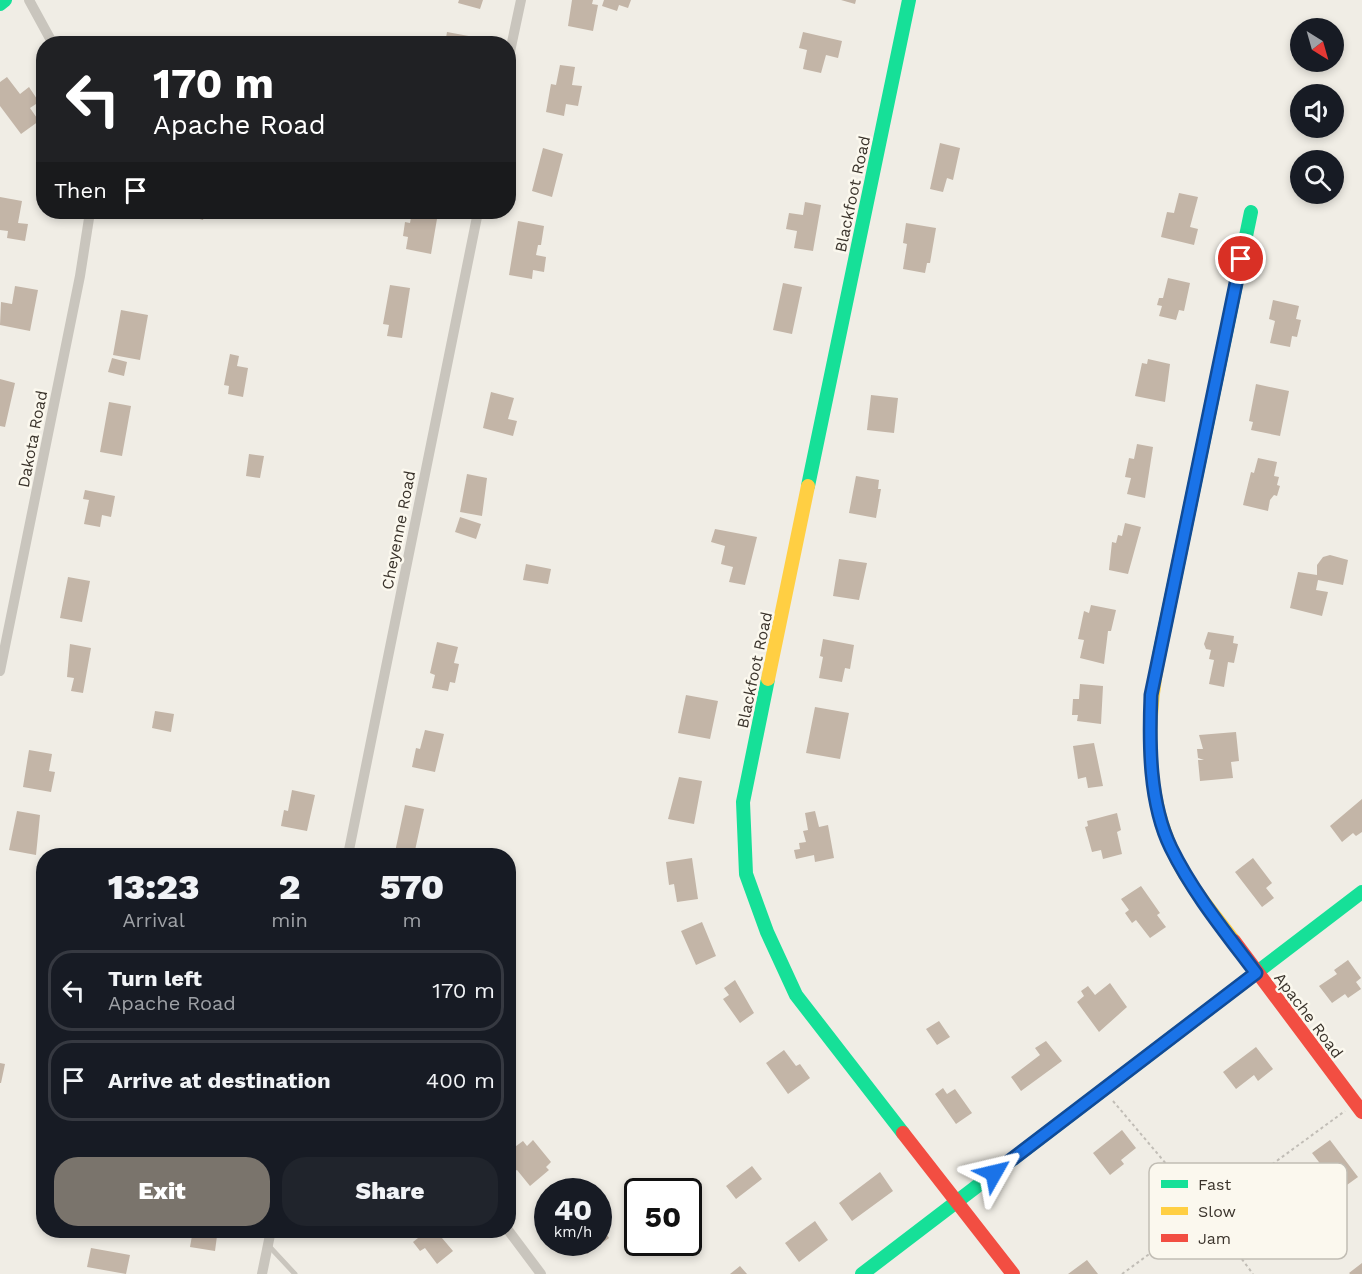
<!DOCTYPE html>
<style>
:root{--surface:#171b24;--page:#20242c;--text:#f1f3f6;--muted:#9ea1a6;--line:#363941;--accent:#7a746c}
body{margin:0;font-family:"Work Sans",sans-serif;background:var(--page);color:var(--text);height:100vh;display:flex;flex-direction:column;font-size:22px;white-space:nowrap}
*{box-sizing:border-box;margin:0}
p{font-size:20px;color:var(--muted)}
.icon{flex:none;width:33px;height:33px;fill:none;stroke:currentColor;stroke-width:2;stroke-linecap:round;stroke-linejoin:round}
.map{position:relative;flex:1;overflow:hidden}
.details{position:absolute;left:36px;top:848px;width:480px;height:390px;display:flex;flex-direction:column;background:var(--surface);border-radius:24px;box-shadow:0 3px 9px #0003}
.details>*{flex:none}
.banner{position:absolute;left:36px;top:36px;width:480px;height:183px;border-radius:24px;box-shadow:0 3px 9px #0003;background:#202124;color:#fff;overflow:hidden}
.needle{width:39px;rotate:143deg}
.fabs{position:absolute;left:1290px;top:18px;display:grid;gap:12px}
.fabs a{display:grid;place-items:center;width:54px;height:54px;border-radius:50%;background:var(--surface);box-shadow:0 3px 9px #0003;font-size:30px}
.speed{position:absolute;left:534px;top:1178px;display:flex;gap:12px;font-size:30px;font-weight:700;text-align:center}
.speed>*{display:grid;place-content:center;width:78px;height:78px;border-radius:50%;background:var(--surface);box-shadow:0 3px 9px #0003;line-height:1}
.speed small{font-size:15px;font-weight:400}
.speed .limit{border:3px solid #111;border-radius:9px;background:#fff;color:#111}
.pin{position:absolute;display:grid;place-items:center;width:51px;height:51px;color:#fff;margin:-26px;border:3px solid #fff;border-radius:50%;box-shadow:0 2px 6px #0007}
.me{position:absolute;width:66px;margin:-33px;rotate:53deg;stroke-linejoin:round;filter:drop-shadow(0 0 4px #0008)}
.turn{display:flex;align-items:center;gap:21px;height:126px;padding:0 18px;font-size:27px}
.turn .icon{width:78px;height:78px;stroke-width:2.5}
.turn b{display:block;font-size:42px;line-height:51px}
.then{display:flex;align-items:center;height:57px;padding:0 18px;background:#0003;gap:12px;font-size:22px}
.eta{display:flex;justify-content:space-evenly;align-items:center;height:102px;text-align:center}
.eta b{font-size:36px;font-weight:800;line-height:42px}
.primary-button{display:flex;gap:12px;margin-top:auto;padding:12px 18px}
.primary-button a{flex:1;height:69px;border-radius:24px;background:var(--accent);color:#fff;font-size:24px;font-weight:800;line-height:69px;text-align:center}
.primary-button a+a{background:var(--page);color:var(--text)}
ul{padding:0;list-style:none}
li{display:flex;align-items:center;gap:18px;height:81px;margin:0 12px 9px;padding:0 6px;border:3px solid var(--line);border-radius:24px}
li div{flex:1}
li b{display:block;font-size:22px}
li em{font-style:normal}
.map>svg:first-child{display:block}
.building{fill:#c3b5a7}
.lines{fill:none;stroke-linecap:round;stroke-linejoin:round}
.path{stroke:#c1bdb6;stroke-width:2;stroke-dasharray:3 3;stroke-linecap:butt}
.lane{stroke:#c9c5bd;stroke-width:5}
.street{stroke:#c9c5bd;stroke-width:10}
.fast{stroke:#16e098;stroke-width:14}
.slow{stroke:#ffcf43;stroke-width:14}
.jam{stroke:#f24e42;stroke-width:14}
.route-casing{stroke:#114b97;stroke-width:15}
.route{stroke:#1a73e8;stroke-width:10}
.labels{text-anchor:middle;stroke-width:5;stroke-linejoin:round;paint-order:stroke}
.street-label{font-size:16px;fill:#3a332b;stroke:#fbf8ee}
.key{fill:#fbf8ee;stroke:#c1bdb4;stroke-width:1.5}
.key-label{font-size:16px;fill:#3a332b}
</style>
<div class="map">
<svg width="1362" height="1274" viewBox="0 0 1362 1274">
<rect width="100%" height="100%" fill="#f0ede5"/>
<path class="building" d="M459,0h24l-3,9 -22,-6z
M572,0h21l-1,4 6,1 -5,26 -25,-5z
M604,0h27l-3,8 -9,-3 -2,6 -15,-5z
M841,0h15l-1,4z
M447,32l27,5 -1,7h-28z
M803,32l39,9 -4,17 -12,-3 -5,18 -18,-4 4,-19 -8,-2z
M560,65l15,2 -3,18 10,1 -4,20 -12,-2 -2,12 -18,-4 5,-28 5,1z
M7,77l13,17 9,-7 10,15 -9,6 9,13 -18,13 -21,-28v-24z
M940,143l20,5 -7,32 -6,-2 -4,14 -13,-3z
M543,148l20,6 -11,43 -20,-6z
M1179,193l19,4 -8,30 8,2 -4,16 -33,-8 6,-25 7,1z
M0,197l22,4 -4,22 10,1 -3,17 -18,-3 1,-7 -8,-1z
M805,202l16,3 -8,46 -19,-3 3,-17 -11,-2 3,-16 14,2z
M187,212h18l-2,8 -17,-5z
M412,212l26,1 -7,41 -25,-5 2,-12 -5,-1 2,-14 5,1z
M518,221l26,5 -3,19h-3l-2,10 10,2 -2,15 -11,-2 -1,9 -23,-4z
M906,223l30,5 -6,35h-3l-2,10 -22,-4 4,-25 -4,-1z
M1168,278l22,5 -6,28 -5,-1 -3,10 -17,-4 3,-10 -5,-1 2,-7h4z
M783,283l19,4 -10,47 -19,-4z
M390,285l20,3 -8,50 -15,-2 2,-11 -6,-1z
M15,286l23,4 -8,41 -30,-6 1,-23 11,2z
M1273,300l26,6 -3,13 5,1 -4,17 -5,-1 -2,11 -20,-4 5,-22 -6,-2z
M121,310l27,5 -8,45 -27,-5z
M230,354l9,2 -2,10 11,2 -5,29 -15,-3 1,-8 -5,-1z
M112,358l15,4 -3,14 -16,-4z
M1148,359l22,5 -5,38 -30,-6 7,-33 5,1z
M0,379l15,4 -10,44 -5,-1z
M1256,384l33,7 -9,45 -29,-6 2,-8 -4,-1z
M491,392l23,6 -6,21 9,2 -4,15 -30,-8z
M871,395l27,3 -4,35 -27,-3z
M109,402l22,4 -9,50 -22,-4z
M1137,444l16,3 -8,51 -18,-4 4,-16 -6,-1 4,-19 5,1z
M249,454l15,2 -4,22 -14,-2z
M1258,458l19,4 -3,14 5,1 -2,8 3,1 -3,10 -3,-1 -4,5 -2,11 -25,-6 8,-33 3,1z
M467,474l20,4 -5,38 -22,-4z
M856,476l23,4 -1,9h3l-5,29 -27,-5z
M85,490l30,6 -4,21 -9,-2 -2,12 -16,-3 5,-24 -6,-1z
M460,517l21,7 -5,15 -21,-7z
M1125,523l16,4 -13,47 -19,-4 3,-28 4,1 2,-8 4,1z
M715,529l42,8 -12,48 -16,-3 4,-15 -12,-3 4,-18 -14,-4z
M1330,555l18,5 -5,25 -25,-5 -2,10 12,2 -6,24 -32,-8 8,-36 19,3v-10l6,-8z
M839,559l28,4 -8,37 -26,-4z
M526,564l25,5 -3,15 -25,-4z
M68,577l22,4 -8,41 -22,-4z
M1091,605l25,5 -5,21h-3l-4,33 -24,-6 4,-18 -6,-1 6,-28 5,2z
M1208,632l26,4 -1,7 5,1 -4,19 -6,-1 -4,25 -15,-3 5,-24 -5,-1 2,-9 -5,-1 -2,-5z
M823,639l31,6 -4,24 -5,-1 -3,14 -23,-4 4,-21 -3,-1z
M437,642l21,5 -4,16 5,1 -4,19 -5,-1 -2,9 -16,-3 3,-13 -5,-2z
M70,644l21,4 -8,45 -12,-2 3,-13 -7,-1z
M1080,684l23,2 -2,38 -24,-3 1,-6h-6l1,-16h6z
M686,695l32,6 -8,38 -32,-6z
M815,707l34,6 -9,46 -34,-6z
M155,711l19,3 -3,18 -19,-4z
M425,730l19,4 -9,38 -23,-5 4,-19 4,1z
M1236,732l3,29 -8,1 2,16 -33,3 -2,-21h6l-6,-2 -1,-9h6l-4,-14z
M1094,743l9,43 -15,2 -2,-11 -8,2 -5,-33z
M29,750l23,4 -3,17 6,1 -4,20 -28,-5z
M679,777l23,4 -8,43 -26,-5z
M292,790l23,5 -8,36 -26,-5 3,-16 4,1z
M1362,799v33l-6,4 -3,-3 -11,9 -12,-16z
M405,805l19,4 -10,46 -19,-3z
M17,811l23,4 -4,40 -27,-5z
M815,811l4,16 9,-2 6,33 -19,4 -1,-7 -18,4 -2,-9 6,-1 -1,-6 7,-1 -3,-11 5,-1 -3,-17z
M1117,813l4,17 -4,2 5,22 -19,5 -2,-9 -9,2 -7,-25 3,-1 -1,-5z
M692,858l6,41 -21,3 -3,-18 -5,1 -3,-23z
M1253,858l19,25 -6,5 8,10 -12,9 -27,-35z
M1141,886l19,27 -3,2 9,12 -16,11 -14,-18 -4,3 -7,-10 4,-3 -8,-11z
M702,922l14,34 -20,9 -15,-34z
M1348,960l13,18 -5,4 5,7 -13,9 -3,-4 -13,9 -13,-17 18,-12 -3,-4z
M735,980l19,33 -14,10 -17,-24 6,-4 -5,-7z
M1110,983l17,24 -28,25 -22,-30 7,-6 -3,-5 7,-5 7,9z
M939,1021l11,16 -13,8 -11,-16z
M1046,1041l16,20 -41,30 -10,-14 29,-22 -5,-7z
M1256,1047l17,22 -15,12 -4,-6 -18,14 -13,-17z
M784,1050l12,16 4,-2 10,14 -22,16 -22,-31z
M0,1063l5,1 -4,19h-1z
M943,1088l4,6 8,-5 17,24 -16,11 -21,-30z
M1122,1130l14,18 -15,12 3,4 -14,11 -17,-22z
M533,1140l18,22 -5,5 3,3 -19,16 -13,-16 -4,2 -5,-6v-14l15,-11 4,5z
M1330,1140l28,37 -18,13 -6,-8 -4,3 -9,-11 4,-4 -13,-17z
M752,1166l10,13 -26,20 -10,-13z
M880,1172l13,19 -41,30 -13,-18z
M815,1221l13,19 -29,22 -14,-19z
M603,1229l6,9 -22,16 -9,-12h20v-10z
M193,1230h31l-2,7 -5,-1 -2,15 -25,-4z
M411,1230h30l4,5 -3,3 11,13 -16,13 -12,-16 -5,3 -7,-9 5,-4z
M91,1248l39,7 -4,19 -39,-7z
M1087,1260l11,14h-30z
M1362,1263v11h-12l-1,-1z
M740,1266l7,8h-17z"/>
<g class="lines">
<path class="path" d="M1113,1101l93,110 47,63
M1122,1274l223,-163"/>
<path class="lane" d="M268,1245l27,29"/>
<path class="street" d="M29,0l24,44
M508,61l13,-61
M0,671l80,-395 10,-64
M348,855l130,-643
M508,1230l33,44
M262,1274l9,-44"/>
<path class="fast" d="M0,4l5,-4
M808,486l101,-486
M1159,656l92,-444
M768,679l-25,123 3,72 21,58 29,63 107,138
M862,1274l500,-382"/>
<path class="slow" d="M1159,656c-13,63 -14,139 15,198 15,32 39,59 60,87
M768,679l40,-193"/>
<path class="jam" d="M1234,941l128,171
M903,1133l110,141"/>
</g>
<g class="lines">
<g class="route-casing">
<path id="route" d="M994,1173l262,-200c-30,-40 -63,-80 -85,-125 -22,-45 -22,-104 -20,-153l90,-436"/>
</g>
<use href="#route" class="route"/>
</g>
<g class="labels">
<g class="street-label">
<text transform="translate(852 194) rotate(-78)" y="6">Blackfoot Road</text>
<text transform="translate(32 439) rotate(-79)" y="6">Dakota Road</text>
<text transform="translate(398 530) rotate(-79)" y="6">Cheyenne Road</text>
<text transform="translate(754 670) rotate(-78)" y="6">Blackfoot Road</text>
<text transform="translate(1309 1015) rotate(53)" y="6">Apache Road</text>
</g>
</g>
<rect x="1149" y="1163" width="198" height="96" rx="9" class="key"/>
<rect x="1161" y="1180" width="27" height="8" fill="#16e098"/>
<rect x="1161" y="1207" width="27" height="8" fill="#ffcf43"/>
<rect x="1161" y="1234" width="27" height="8" fill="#f24e42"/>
<g class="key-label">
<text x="1198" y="1190">Fast</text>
<text x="1198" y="1217">Slow</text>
<text x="1198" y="1244">Jam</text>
</g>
</svg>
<div class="fabs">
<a><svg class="needle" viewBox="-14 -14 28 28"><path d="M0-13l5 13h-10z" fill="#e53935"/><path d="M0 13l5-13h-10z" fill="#9ea1a6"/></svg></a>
<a><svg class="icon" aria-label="sound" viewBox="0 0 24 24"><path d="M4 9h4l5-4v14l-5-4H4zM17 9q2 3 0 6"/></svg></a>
<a><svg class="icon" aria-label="search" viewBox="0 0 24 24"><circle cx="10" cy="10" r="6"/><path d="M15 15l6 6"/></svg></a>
</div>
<div class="speed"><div>40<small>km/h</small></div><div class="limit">50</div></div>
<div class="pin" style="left:1241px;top:259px;background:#d93025"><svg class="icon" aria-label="arrive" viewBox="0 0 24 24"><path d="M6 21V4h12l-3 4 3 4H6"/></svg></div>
<svg class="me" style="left:994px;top:1173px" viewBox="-20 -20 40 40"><path d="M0-17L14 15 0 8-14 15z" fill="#1a73e8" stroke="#fff" stroke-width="4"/></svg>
<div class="banner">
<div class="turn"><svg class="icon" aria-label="left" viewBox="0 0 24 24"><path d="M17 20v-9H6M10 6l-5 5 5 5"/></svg><div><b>170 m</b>Apache Road</div></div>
<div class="then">Then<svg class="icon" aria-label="arrive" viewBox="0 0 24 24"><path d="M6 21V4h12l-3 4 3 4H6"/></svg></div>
</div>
<section class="details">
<div class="eta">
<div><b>13:23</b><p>Arrival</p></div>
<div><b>2</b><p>min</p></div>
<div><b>570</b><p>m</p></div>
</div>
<ul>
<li><svg class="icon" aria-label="left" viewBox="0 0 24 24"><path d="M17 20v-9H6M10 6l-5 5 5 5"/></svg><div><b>Turn left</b><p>Apache Road</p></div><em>170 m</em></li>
<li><svg class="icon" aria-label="arrive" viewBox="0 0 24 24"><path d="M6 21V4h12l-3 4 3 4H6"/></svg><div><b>Arrive at destination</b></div><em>400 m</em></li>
</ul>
<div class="primary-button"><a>Exit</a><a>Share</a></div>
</section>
</div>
